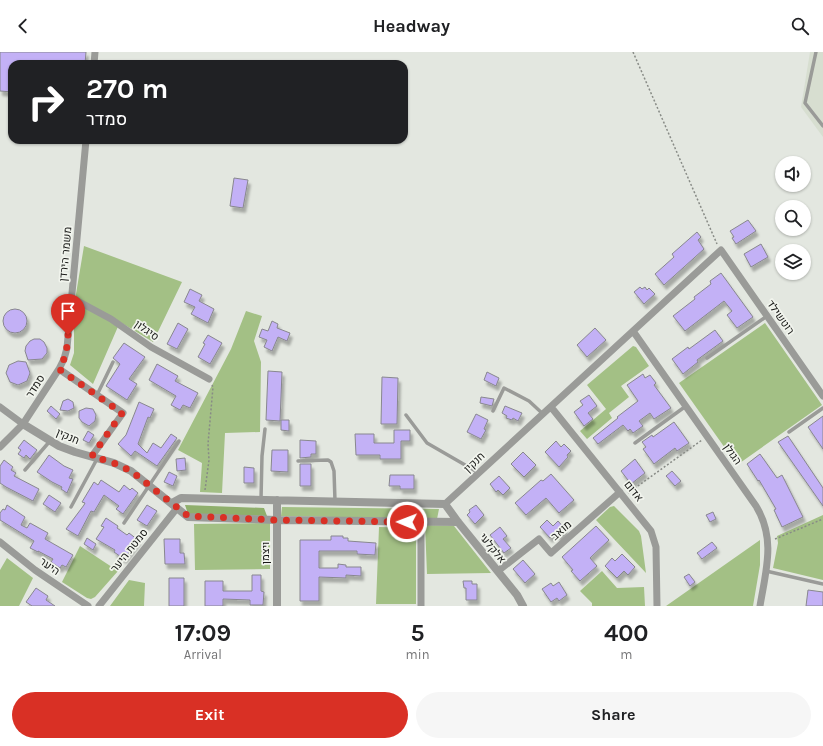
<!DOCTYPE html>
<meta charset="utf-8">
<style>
:root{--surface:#fff;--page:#f6f6f6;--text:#202124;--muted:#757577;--accent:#d93025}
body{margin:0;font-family:Karla,Heebo,sans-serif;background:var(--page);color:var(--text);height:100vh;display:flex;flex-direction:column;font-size:15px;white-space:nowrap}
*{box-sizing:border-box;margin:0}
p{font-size:13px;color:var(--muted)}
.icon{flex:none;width:22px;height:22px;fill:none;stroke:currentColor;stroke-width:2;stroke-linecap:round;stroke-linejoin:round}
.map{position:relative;height:554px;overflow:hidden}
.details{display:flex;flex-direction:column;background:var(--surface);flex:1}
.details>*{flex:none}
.banner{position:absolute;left:8px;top:8px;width:400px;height:84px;border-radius:12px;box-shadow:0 1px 3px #0004;background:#202124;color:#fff;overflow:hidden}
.fabs{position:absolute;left:775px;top:104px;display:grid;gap:8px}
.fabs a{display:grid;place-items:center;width:36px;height:36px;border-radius:50%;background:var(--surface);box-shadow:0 1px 3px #0004;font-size:20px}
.pin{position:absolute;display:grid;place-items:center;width:34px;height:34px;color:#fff;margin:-41px -17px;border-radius:50% 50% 50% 0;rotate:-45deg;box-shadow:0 0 4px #0007}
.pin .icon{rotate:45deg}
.me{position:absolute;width:44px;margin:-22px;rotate:271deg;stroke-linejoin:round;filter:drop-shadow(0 0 3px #0008)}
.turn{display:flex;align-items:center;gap:14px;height:84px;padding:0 12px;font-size:18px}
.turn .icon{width:52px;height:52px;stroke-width:2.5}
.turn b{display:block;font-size:28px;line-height:34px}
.eta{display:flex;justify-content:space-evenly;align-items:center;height:68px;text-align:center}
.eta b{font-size:24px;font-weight:700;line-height:28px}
.button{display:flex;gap:8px;margin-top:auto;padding:8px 12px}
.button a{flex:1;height:46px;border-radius:24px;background:var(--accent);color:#fff;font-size:16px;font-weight:700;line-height:46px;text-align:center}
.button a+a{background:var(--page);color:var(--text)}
header{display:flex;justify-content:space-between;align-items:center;height:52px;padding:0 12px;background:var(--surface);font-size:18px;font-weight:700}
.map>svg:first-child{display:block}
.built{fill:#d7ded0}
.green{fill:#a3c085}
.forest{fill:#8faf6c}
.building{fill:#c3b1f6;stroke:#88878e;filter:url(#shadow)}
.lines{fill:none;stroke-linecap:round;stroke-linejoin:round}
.path{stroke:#888b86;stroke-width:1.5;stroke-dasharray:2 2;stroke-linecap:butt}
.service{stroke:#9a9b98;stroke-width:3.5}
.minor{stroke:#9a9b98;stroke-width:7}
.tertiary{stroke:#9a9b98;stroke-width:8}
.route{stroke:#d93025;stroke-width:7;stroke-dasharray:0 12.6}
.labels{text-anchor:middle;stroke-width:3.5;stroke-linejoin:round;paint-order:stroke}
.street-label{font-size:11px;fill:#161715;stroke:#f1f4ed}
</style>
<header><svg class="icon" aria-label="back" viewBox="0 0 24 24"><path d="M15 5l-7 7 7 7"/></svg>Headway<svg class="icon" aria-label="search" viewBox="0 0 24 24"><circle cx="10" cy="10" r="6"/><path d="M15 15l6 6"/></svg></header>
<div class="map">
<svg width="823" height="554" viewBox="0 0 823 554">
<defs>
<filter id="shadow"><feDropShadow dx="2.5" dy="4.5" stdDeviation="1" flood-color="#0004"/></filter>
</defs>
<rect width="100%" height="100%" fill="#e3e7e0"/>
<path class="built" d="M810,0h13v85l-22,-30z"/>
<path class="green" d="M84,194l98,36 -29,60 -33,-20 -27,62 -23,-19 4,-12v-47z
M246,259l16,5 -8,25 7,21 -1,70 -35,1 -3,60 -22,-1 2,-29 -24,-13 53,-101z
M765,271l57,82 -85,60 -58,-82z
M633,294l3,1 13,19 -28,20 8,11 -20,16 3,5 -25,21 -7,-8 26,-22 -19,-24z
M614,454l25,25 2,5 5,37 -50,-53 14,-13z
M282,455l157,2 -2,10 -156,-3z
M823,463v65l-50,-12 5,-25 -1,-7z
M270,471v46l-75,1 -1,-46z
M425,473l29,1 37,47 -64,1z
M379,475l37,1v76h-40z
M760,488v25l-7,41h-87z
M80,494l38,25 -23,26 -4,2 -4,-1 -25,-16z
M7,506l26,20 -14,28h-19v-36z
M602,519l15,17 27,-1 1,19h-53v-3l-12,-12z
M129,528l16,3 -1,23h-34z"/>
<path class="forest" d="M185,453l79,3 3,8 -79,-2z"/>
<path class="building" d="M0,0h86l-1,12h-73v28l-12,-1z
M234,126l14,2 -5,28 -13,-2z
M748,168l8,11 -20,13 -4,-6 2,-1 -4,-6z
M697,180l4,5 -3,3 6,9 -40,36 -9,-11 19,-17 -2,-3z
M761,192l7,13 -17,10 -7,-13z
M721,221l32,44 -16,11 -10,-13 5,-4 -8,-10 -39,30 -12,-15 22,-17 -1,-2 17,-13 -1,-3z
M640,235l2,2 3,-2 2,3 2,-2 6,6 -11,10 -10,-12z
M190,237l12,6 -3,6 15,8 -6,14 -17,-9 4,-7 -11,-5z
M3 269a12 12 0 1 1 24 0a12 12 0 1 1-24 0Z
M272,269l6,3 -1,4 13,5 -3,8 -9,-4 -6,14 -8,-4 3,-7 -8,-3 3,-8 6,2z
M178,271l10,6 -11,20 -10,-5z
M595,276l11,12 -19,17 -10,-12z
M715,278l8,11 -26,19 1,2 -15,12 -11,-15 16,-12 1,2z
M208,283l14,8 -12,21 -12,-7 7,-13 -2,-1z
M34,287h6l4,3 3,6v5l-5,6 -14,1 -3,-9 1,-5 4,-5z
M124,291l21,14 -16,22 8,5 -10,16 -21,-14 14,-22 -7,-6z
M18,309l8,1 4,11 -3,8 -9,4 -8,-3 -4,-9 3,-8z
M157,312l21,12 -3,5 23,12 -8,15 -7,-3 -3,5 -9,-5 5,-9 -27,-16z
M268,319l14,1 -2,49 -14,-1z
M487,320l12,6 -3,8 -12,-6z
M643,322l2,4 5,-3 6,8 -2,2 17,23 -17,11 -4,-6 -11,8 4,5 -10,7 -3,-4 -2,2 -5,-6 -25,19 -5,-6 25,-20 -1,-1 21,-16 -11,-16z
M382,325l16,1 -1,46h-16z
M589,343l8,11 -9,7 5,6 -9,7 -10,-14 9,-7 -3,-4z
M481,345l13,2 -2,7 -12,-3z
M68,347l5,3 1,6 -6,3 -8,-1 3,-9z
M139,350l15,7 -4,9 -2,-1 -10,27 9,9 6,-10 8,5 10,-14 6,4 -20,28 -22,-15 -4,5 -13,-12 8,-9z
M51,354l9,8 -4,5 -9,-8z
M505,354l17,7 -4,8 -5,-3 -1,2 -6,-2 1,-2 -5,-3z
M86,356l7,1 3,6 -1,6 -6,5 -7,-4 -3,-4v-7z
M476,362l12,6 -4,9 2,1 -5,9 -14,-7z
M823,364v33l-15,-22z
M281,368h8v11l-8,-1z
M674,370l15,21 -12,8 -2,-3 -21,16 -11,-15 3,-2 -4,-5 10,-7 1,2z
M394,378h16v11h-9v18h-21v-4h-24l-1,-21h19v9h20z
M88,379l6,4 -5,8 -6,-3z
M788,384l35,52v18l-45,-64z
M24,388l13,10 -7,9 -4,-4 -2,3 -6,-4 3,-4 -3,-2z
M300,388l16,1v13h-5v3l-11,1z
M556,389l5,6 3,-3 7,7 -4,4 1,2 -9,10 -14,-15z
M272,398h16v22l-17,-1z
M523,400l13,13 -12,12 -13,-13z
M760,402l17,24 5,-3 21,42 -21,10 -8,-17 2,-1 -17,-29 -1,1 -11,-17z
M49,403l15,11 9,4 -4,8 4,1 -6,14 -6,-4 1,-2 -10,-5 -15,-10z
M185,406l1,12 -9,1 -1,-12z
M635,407l10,14 -14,11 -10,-13z
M4,408l9,7 -2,3 5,3 -2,3 25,13 -6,12 -27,-14 -6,-4v-17z
M300,412h11v22h-11z
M244,415l10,1v15h-10z
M672,419l9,10 -6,5 -9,-10z
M169,420l8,4 -4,10 -9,-4z
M551,422l23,26 -15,13 -13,-15 -20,17 -11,-12 26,-23 2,1z
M390,423h24v14h-14v-3h-11z
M499,424l11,12 -7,7 -5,-5 -2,2 -6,-8z
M101,428l18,12 5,-7 6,5 2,-2 6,5 -15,21 -7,-5 3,-3 -15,-11 -10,17 -3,-1 -13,25 -12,-7 18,-24 1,-2 -3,-1 12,-20 4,3z
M49,443l12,8 -6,9 -12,-8z
M7,453l18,12 -4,8 6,3 3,-5 18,10 -3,6 28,16 -7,12 -4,-2 -2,3 -9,-6 2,-3 -15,-8v1l-8,-4 4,-7 -34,-21v-7l3,-4 2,1z
M147,453l10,6 -10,15 -10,-6z
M476,453l8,10 -9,9 -8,-9 3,-3 -1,-2z
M713,460l3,7 -6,3 -4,-7z
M106,466l12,8 -1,2 10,7 2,-2 9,7 -14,19 -10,-7 1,-2 -19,-11 8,-12 -3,-1z
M547,468l6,6 5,-5 8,9 -7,7 -4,-4 -5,5 -10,-11z
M596,474l13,14 -19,18 7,8 -17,15 -9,-10 2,-1 -11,-13z
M500,475l7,9 -4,3 8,9 -7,5 -14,-18z
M331,484h12v2h5v3l28,2 -1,12 -18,-1v-3h-38v17h19v-4l8,1v2h15v9l-15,-1v3l-27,-1v24h-19v-61h31z
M87,486l9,6 -3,6 -9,-6z
M164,487h16v14h4l1,11h-20z
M712,490l5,6 -15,11 -5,-6z
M622,502l13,13 -7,8 -4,-4 -7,7 -12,-12 7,-8 3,3z
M523,508l12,14 -10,9 -12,-14z
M689,522l6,8 -5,4 -6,-9z
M252,523h9v16l3,1 -1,13h-13v-5l-27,-1v7h-18v-25h18v10h29z
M169,526h15v28h-15z
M463,529h9v3h5v16h-11v-12h-2z
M559,530l8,13 -8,6 -2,-3 -6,4 -9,-13 9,-6 2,3z
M36,536l12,8 -2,4 9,6h-23l-6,-4z
M808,538l15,2v14h-17z"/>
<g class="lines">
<path class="path" d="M633,0l84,192
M205,438l4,-30 -1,-16 5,-57 -1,-2
M628,441l74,-53
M775,487l48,-20"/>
<path class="service" d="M816,0l-11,51 18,23
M707,306l60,-42
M97,343l16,-33
M493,359l11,-23 25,13 14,13
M406,363l21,28 52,30
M789,380l34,-24
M635,391l51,-37
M298,409l30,-1 3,2 3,9 1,30
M25,418l25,-29
M261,447l1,-43 3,-27
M71,455l26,-48
M124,471l55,-82
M766,519l57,13"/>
<path class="minor" d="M94,12l1,-12
M72,246l39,21 40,28 58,32
M633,279l123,175c20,33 10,64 4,100
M59,317l5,-10 3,-11 19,-208
M0,355l23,17
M551,355l100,124 5,16 1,59
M0,395l23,-23 36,-55 64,44 -31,43
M445,452l276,-254 102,146
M421,470v84
M0,490l35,28 53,36
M498,519l41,-32 12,14 69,-61
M99,554l78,-98"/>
<path class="tertiary" d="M23,372l36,22 16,6 39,11 17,8 57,46 88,3 182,2
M277,448v106
M172,451l9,-5 264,6 13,18 59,73 6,11"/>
</g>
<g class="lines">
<path class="route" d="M68,283l-2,20 -7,14 63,44 -30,43 22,7 17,8 57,45 88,4 131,2"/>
</g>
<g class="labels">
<g class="street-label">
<text transform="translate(65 202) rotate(-85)" y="4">משמר הירדן</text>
<text transform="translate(781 265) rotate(55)" y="4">רוטשילד</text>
<text transform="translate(147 278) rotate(35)" y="4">סיגלון</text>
<text transform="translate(35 334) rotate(-57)" y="4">סמדר</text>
<text transform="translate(68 384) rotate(23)" y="4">חנקין</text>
<text transform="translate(733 402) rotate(55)" y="4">הגולן</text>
<text transform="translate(474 410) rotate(-43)" y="4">חנקין</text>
<text transform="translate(634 439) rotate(51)" y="4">אדום</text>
<text transform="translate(561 478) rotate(-42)" y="4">מואב</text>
<text transform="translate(493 496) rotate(51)" y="4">אלקלעי</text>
<text transform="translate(129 498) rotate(-51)" y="4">סמטת היער</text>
<text transform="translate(265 501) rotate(-90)" y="4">ויצמן</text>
<text transform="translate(50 514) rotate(35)" y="4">היער</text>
</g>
</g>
</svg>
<div class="fabs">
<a><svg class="icon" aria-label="sound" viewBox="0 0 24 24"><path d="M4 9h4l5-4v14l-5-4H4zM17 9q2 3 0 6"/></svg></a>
<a><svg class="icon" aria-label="search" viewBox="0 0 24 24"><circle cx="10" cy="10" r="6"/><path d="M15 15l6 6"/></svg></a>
<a><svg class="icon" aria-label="layers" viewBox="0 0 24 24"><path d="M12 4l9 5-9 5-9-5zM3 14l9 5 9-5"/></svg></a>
</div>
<div class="pin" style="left:68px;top:283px;background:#d93025"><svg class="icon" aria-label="arrive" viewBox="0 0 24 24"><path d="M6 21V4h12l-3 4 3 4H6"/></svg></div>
<svg class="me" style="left:407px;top:470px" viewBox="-20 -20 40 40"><circle r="17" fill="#d93025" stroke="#fff" stroke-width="3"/><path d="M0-11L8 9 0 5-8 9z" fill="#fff"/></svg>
<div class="banner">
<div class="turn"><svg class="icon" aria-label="right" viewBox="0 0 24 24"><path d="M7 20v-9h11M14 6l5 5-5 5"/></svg><div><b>270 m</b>סמדר</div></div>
</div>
</div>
<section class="details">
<div class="eta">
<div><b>17:09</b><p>Arrival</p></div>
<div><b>5</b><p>min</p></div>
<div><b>400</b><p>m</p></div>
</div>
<div class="button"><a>Exit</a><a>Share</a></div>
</section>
